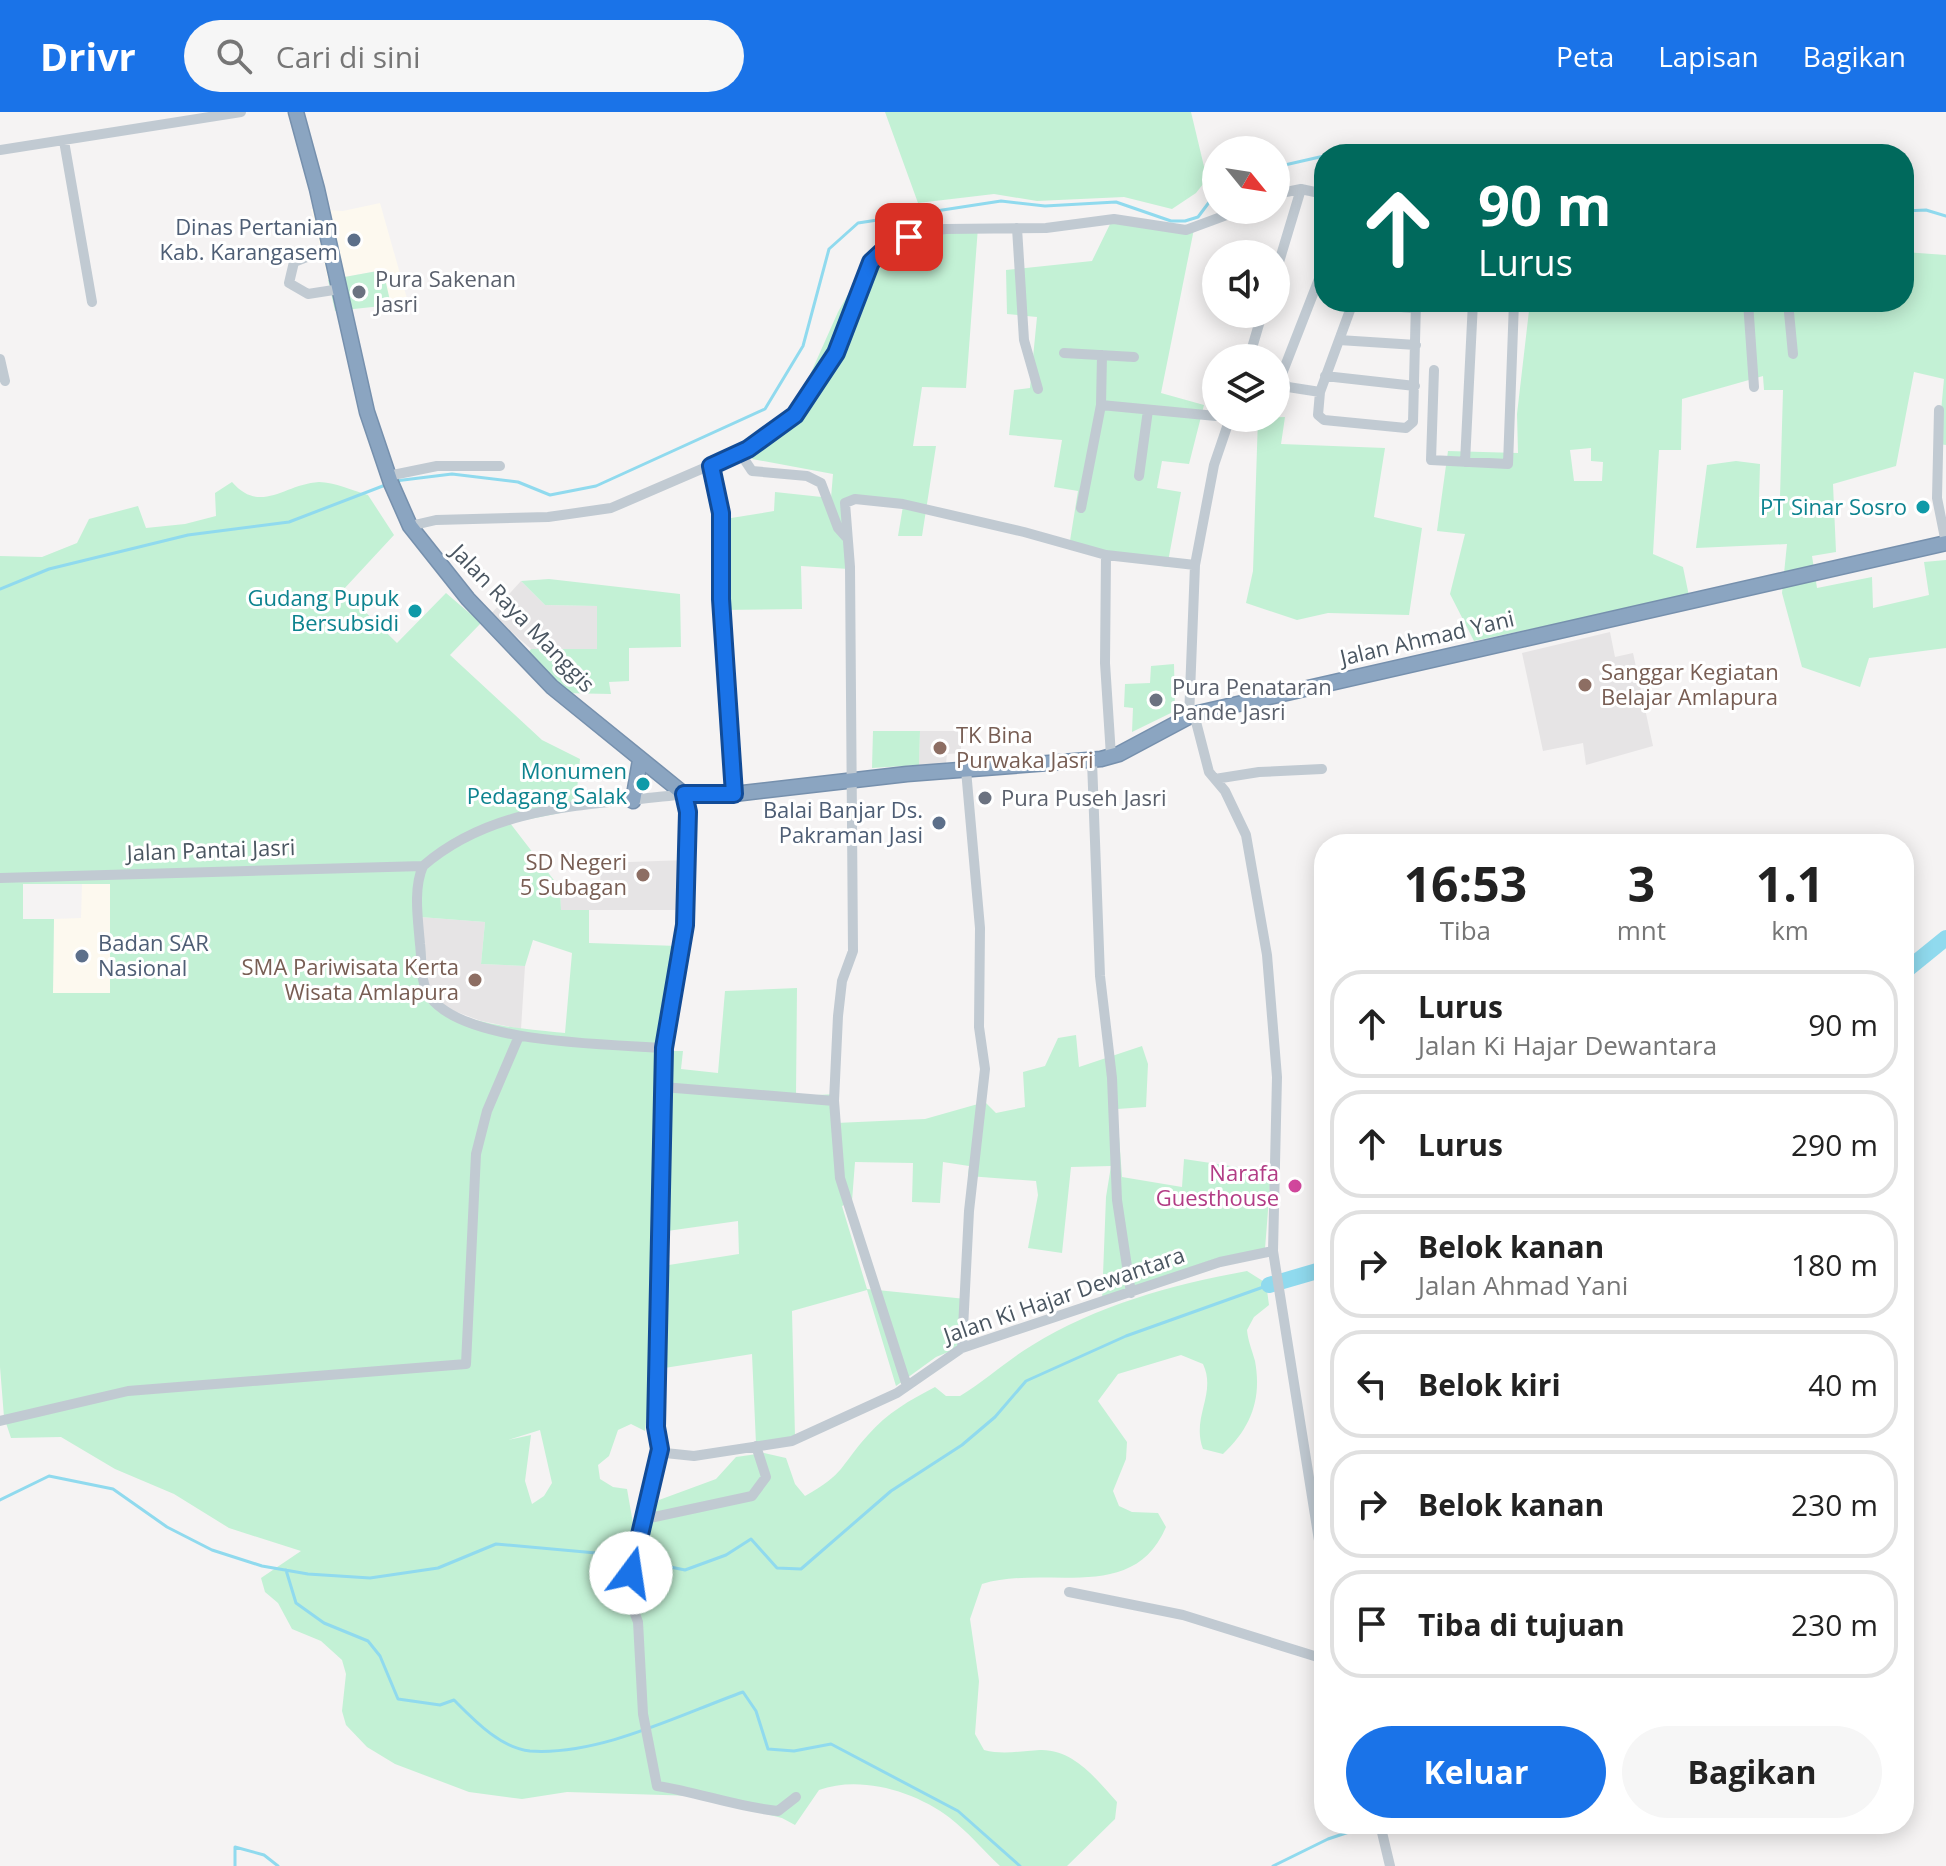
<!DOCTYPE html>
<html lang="id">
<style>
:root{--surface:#fff;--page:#f6f6f6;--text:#222;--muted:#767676;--line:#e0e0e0;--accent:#1a73e8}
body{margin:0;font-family:"Open Sans",sans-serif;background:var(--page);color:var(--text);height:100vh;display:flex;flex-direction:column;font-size:30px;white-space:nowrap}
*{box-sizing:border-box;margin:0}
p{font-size:26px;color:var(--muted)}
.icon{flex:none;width:44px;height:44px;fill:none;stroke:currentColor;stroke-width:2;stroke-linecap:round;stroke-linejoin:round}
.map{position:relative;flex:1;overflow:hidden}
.sheet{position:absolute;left:1314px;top:722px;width:600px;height:1000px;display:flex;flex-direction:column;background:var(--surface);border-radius:32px;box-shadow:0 4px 20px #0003}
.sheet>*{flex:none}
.banner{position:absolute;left:1314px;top:32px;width:600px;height:168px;border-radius:32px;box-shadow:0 4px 20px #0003;background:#00695c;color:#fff;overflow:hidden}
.needle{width:52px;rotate:120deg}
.buttons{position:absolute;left:1202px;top:24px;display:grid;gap:16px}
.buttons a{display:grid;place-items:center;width:88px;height:88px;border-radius:50%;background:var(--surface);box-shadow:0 4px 20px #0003;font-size:40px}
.pin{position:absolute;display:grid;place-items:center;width:68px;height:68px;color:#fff;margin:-34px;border-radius:16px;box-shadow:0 4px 12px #0006}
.me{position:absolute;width:88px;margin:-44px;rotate:14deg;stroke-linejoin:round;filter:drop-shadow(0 0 6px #0008)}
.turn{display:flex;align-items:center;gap:28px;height:168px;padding:0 32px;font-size:36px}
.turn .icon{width:104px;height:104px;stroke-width:2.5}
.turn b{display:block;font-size:56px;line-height:68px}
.eta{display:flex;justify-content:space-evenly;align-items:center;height:136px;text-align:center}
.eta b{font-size:48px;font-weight:700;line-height:56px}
.primary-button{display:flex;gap:16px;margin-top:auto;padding:16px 32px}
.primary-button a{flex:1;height:92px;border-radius:48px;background:var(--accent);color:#fff;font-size:32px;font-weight:700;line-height:92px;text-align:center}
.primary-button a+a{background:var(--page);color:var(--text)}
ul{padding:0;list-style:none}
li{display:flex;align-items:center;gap:24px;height:108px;margin:0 16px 12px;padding:0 16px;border:4px solid var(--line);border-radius:32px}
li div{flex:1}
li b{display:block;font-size:30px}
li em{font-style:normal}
header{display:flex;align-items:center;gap:48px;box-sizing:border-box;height:112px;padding:0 40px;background:var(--accent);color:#fff}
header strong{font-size:38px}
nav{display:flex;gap:44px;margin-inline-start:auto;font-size:28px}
.search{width:560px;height:72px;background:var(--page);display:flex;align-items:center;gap:20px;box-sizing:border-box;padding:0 28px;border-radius:44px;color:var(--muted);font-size:30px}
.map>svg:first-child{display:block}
.commercial{fill:#fdf9ef}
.education{fill:#e6e4e5}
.green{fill:#c3f1d5;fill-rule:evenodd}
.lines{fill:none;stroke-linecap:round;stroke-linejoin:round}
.stream{stroke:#90daee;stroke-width:3}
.river{stroke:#90daee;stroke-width:16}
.highway-casing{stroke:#7690ad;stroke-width:17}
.minor{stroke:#c1cad2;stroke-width:10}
.highway{stroke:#8ba5c1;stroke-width:14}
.route-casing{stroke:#114b97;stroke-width:20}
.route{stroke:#1a73e8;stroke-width:14}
.service-dot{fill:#5c6f8a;stroke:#fff;stroke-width:3}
.worship-dot{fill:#6b7280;stroke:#fff;stroke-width:3}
.culture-dot{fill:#0f9aa8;stroke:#fff;stroke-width:3}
.education-dot{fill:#8d6e63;stroke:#fff;stroke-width:3}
.hotel-dot{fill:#d1479c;stroke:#fff;stroke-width:3}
.labels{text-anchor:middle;stroke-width:6;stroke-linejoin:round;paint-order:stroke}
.service-label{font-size:22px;fill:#4e5e75;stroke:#fff;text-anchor:end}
.worship-label{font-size:22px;fill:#5b616d;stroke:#fff;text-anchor:start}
.culture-label{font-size:22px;fill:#0d838f;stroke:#fff;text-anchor:end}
.street-label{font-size:22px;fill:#4a5661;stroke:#fff}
.education-label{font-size:22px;fill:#785e54;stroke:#fff;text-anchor:start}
.hotel-label{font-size:22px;fill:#b23c85;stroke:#fff;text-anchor:end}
</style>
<header>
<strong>Drivr</strong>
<div class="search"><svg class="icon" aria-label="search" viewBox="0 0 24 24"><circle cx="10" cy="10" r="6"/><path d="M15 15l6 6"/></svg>Cari di sini</div>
<nav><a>Peta</a><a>Lapisan</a><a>Bagikan</a></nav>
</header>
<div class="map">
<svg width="1946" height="1754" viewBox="0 0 1946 1754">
<rect width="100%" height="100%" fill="#f5f3f3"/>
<path class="commercial" d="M380,91l28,99 -17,3 -9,-35 -54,10 -17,-71 32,2z
M82,772h28v109h-57l1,-74 27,-1z"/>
<path class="education" d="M521,469l24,24 52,1v43h-66l-40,-35z
M1610,520l5,25 18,-4 20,93 -67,19 -3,-22 -40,8 -21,-98z
M920,619h41v22l-14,1 -1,10 -27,1z
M687,748l-2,50h-124l-1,-22h40l1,-25z
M420,805l65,5 -4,42 44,2 -4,63 -40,-8 -40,-15 -14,-15z"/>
<path class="green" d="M885,0h306l16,67 -11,14 -24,16 -48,-12 -87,4 -43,-7 -76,9z
M1113,106l56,11 26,-5 -34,169 43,12 -15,59 -27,-3 -5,27 24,4 -14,75 -98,-20 9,-56 -24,-4 8,-47 -53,-5 5,-45 16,-2 7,-71 -30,-3 -1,-44 86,-9z
M978,115l-12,161 -44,-1 -9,59h23l-14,90h-24l5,-30 -54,-5v68l-48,-3 1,43 -83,1 -5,-17 11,-74 49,-8 1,-19 56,6 2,-24 -81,-15 13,-26 32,-29 41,-92 31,-55 16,-10z
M1904,140l42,3v190l-8,-1 6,-65 -30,-7 -18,94 -63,18 3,68 -24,4 5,32 55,-11 1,31 56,-13 -5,-33 22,-2v88l-77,10 -9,29 -58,-20 -20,-74 5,-49 -91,4 11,-83 29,-4 24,3 -1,34 21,-1 3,-107h-19l-1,-14 -81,23 -1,51h-22l-6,104 30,13 6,29 -215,45 -24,-47 15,-60 -28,-3 11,-80 70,2 -1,-39 13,-112h374zM1591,336v13l12,1 -1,19h-28l-4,-31z
M383,158l8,35 -56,6 -7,-31z
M1285,305l-4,27 104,4 -11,69 48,11 -13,87 -81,-2 -31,7 -51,-17 7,-32 5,-153z
M232,370c29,33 52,2 87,0 15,0 35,9 49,13l26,40 -51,55 54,53 49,-50 35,30 -31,32 92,85 38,19 -5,51 -65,13 50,65 1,22h28v33l89,3 -16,105h21l-2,18 37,4 7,-82 72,-3 -1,108 41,-2 -1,29 89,-4 60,-17 11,11 29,-6 -2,-35 22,-6 13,-28 18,-3 3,32 63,-21 6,18 -2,43 -29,2 5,68 60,10 2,-28 87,13 -6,77 -163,52 4,-104 5,-31 -40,1 -9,86 -34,-5 10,-53 -2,-14 -68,-5 1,-10 -26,-4 -3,41 -28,-1 1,-39 -58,-1 -3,39 -10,5 25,83 99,10 -3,47 -27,11 -40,29 -29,-96 -75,21 3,126 -39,7 -4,-90 -100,16 -7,61 -14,-7 -13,6 -9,26 -11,9 2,14 13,8 14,2 7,40 13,-2 12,-27 57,-21 20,-22 28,-4 22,5 9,26 10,12c40,-22 35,-30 63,-61 19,-22 42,-35 67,-48l11,9h14c25,-15 46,-35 71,-50 66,-41 140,-61 216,-75l19,12 3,22 -15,12 -7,13c1,11 5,20 8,31 7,38 -4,67 -32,93l-20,-5c-12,-32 14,-55 0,-85l-22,-9 -63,19 -20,27 29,41 -1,17 -13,32 6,15 13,6 26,1 8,14c-33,78 -120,37 -184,57l-12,35 9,62 -4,53 9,16c19,5 36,1 56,0 34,-1 56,29 77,52l-2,17 -48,47h-67c-17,-16 -32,-34 -50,-48 -35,-27 -90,-43 -131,-28l-24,35 -13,-7 -87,-22 -128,-4 -45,7 -53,-7 -74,-28 -28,-17 -21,-22 -4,-14 4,-37 -4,-14 -21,-19 -29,-12 -14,-26 -13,-11 -4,-14 40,-27 -72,-23 -55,-34 -59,-25 -54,-32 -50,1 -7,-21 -4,-50v-811l42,1 35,-14 12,-24 49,-13 8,22 39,-4 31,-8 -1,-23zM23,772h87v109h-57l1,-74h-31zM420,805l65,5 -4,42 44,2 8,-26 39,13 -7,80c-31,-3 -124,-9 -138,-42 -7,-16 -5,-55 -7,-74zM738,1109l1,33 -83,13 -3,-34zM540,1318l12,53 -8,13 -12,8 -7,-23 6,-46 -23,5z
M549,467l131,15 1,53 -52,1v33l-20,1 2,12 -49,-1 -39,-32 8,-12h66v-43l-52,-1 -24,-24z
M1174,552l1,47 -43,21 1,-24 -9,-1 1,-23 25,-1 1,-17z
M873,619h47l-1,34 -47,3z"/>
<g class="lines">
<path class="stream" d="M1334,42h42
M1276,55l48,-11
M1904,99l22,-1 20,6
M395,369l57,-7 66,8 32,13 46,-9 169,-77 38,-63 26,-97 29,-26 143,-22 44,5 71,-4 55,19h14l13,-4 18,-24
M0,477l49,-20 139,-34 101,-13 99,-38
M0,1388l49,-24 64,13 54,38 45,23 50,16 46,8 62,4 68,-10 58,-24 111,10 78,16 41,-15 25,-16 26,29 24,1 90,-78 71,-46 33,-28 31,-36 100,-45 143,-51
M286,1458l10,33 28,20 44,18 12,15 18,43 42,6 14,-5c19,19 46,48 76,51 69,5 149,-36 213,-59l13,19 12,38 26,2 37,-7 127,67 62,55
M235,1754v-19l29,8 14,11
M1273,1754l55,-27 45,-15"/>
<path class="river" d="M1904,860l42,-34
M1269,1173l55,-16"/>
<g class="highway-casing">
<path id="highway" d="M296,0l21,77 50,223 24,71 19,43 58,73 84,88 132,107h50l173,-20 194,-15 18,-5 75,-40 752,-171
M633,689l7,-41"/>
</g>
<path class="minor" d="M64,29l28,161
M0,38l241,-38
M1276,82l25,-5 23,5
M1017,116l7,112 14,49
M330,136l-36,14 -5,21 19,11 32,-5
M1276,160l25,-83
M1353,190l-33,90 -2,23 6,5 82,8 7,-6 3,-120
M1455,190l18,1
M1748,190l6,85
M1788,190l5,52
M1353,192l63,4
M1339,228l77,5
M1064,241l70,4
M1249,246l13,-44
M0,247l5,22
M1434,258l-3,90 77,4 6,-162
M1325,264l90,10
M1320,280l-32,-5 -8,-8 44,-113
M1101,293l115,11
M1939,298l-2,88 9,45
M740,341l12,18 55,5 14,7 17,45 8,9
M1465,350l8,-160
M711,354l11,62 -1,71 13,195
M388,364l49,-10h63
M1139,364l9,-66
M1081,396l20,-103 1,-50
M410,414l26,-6 112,-3 63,-9 137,-59 47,-34 18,-23 23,-39 35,-91 13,-12 25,-13 36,-8 101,-1 68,-9 72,11 54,-20
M1106,443l-1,108 6,93
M1194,602l15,58 16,19 21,44 21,120 10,122 -4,174 51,321
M1189,606l6,-153 19,-100 16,-47
M1092,649l8,215 12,102 5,122 14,93
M1215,667l44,-7 63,-3
M0,766l423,-12
M664,936l21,-123 3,-113 -4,-18c-90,12 -187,8 -261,72 -10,23 -5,53 -3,78 2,16 0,40 10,53 35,47 178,47 234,51l-8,379 2,18 7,8 29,3 98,-15 105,-48 65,-45 258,-86 53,-11
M663,975l171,14
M962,1236l7,-137 16,-142 -6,-42 1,-99 -14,-158
M907,1274l-67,-208 -6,-77 4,-85 4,-35 11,-30 -3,-384 -5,-64 10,-4 48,5 121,28 82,23 89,10
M0,1309l128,-30 338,-27 10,-210 11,-43 32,-75
M660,1337l-31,149 9,24 5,92 14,72c41,6 79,21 121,25l18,-14
M645,1407l107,-23 14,-19 -10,-31
M1069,1480l114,23 141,44
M1380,1712l10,42"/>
<use href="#highway" class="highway"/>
</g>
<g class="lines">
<g class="route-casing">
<path id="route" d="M631,1461l29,-124 -4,-22 8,-379 21,-123 3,-113 -4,-18h50l-13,-195v-86l-10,-47 37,-17 47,-34 41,-62 35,-91 13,-12 25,-13"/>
</g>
<use href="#route" class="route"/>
</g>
<g class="service-dot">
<circle cx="354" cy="128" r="8"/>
<circle cx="939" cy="711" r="8"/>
<circle cx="82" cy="844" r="8"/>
</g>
<g class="worship-dot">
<circle cx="359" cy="180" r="8"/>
<circle cx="1156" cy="588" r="8"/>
<circle cx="985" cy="686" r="8"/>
</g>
<g class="culture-dot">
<circle cx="1923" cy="395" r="8"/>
<circle cx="415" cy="499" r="8"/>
<circle cx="643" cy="672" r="8"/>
</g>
<g class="education-dot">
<circle cx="1585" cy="573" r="8"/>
<circle cx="940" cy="636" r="8"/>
<circle cx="643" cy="763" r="8"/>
<circle cx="475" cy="868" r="8"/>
</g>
<circle class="hotel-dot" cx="1295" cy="1074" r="8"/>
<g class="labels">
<g class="service-label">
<text x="338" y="123">Dinas Pertanian<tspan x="338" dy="25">Kab. Karangasem</tspan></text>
<text x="923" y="706">Balai Banjar Ds.<tspan x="923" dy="25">Pakraman Jasi</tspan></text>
<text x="98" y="839" text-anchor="start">Badan SAR<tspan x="98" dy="25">Nasional</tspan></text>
</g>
<g class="worship-label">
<text x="375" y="175">Pura Sakenan<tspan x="375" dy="25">Jasri</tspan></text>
<text x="1172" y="583">Pura Penataran<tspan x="1172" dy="25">Pande Jasri</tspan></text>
<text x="1001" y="694">Pura Puseh Jasri</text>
</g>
<g class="culture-label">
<text x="1907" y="403">PT Sinar Sosro</text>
<text x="399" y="494">Gudang Pupuk<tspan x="399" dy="25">Bersubsidi</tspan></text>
<text x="627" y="667">Monumen<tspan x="627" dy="25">Pedagang Salak</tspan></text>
</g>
<g class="street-label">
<text transform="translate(523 506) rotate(46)" y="8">Jalan Raya Manggis</text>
<text transform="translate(1427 526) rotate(-13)" y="8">Jalan Ahmad Yani</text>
<text transform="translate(211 738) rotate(-2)" y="8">Jalan Pantai Jasri</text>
<text transform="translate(1064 1183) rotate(-19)" y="8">Jalan Ki Hajar Dewantara</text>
</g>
<g class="education-label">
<text x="1601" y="568">Sanggar Kegiatan<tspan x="1601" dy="25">Belajar Amlapura</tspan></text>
<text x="956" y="631">TK Bina<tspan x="956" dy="25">Purwaka Jasri</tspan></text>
<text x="627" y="758" text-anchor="end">SD Negeri<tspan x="627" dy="25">5 Subagan</tspan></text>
<text x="459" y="863" text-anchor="end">SMA Pariwisata Kerta<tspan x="459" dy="25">Wisata Amlapura</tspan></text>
</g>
<g class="hotel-label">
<text x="1279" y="1069">Narafa<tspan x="1279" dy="25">Guesthouse</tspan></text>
</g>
</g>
</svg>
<div class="buttons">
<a><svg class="needle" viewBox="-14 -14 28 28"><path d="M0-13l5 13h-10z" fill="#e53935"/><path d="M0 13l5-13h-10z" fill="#767676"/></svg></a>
<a><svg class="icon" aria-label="sound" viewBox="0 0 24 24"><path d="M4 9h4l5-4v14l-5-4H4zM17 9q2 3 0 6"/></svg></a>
<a><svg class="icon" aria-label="layers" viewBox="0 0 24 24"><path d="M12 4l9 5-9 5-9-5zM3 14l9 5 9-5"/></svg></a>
</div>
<div class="pin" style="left:909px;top:125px;background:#d93025"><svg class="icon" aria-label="arrive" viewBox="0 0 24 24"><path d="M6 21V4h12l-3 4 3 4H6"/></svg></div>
<svg class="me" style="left:631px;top:1461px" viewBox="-20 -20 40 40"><circle r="19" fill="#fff"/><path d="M0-13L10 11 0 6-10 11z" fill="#1a73e8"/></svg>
<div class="banner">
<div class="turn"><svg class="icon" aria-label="ahead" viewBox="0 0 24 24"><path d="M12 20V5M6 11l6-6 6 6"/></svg><div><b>90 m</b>Lurus</div></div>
</div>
<section class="sheet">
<div class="eta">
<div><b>16:53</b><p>Tiba</p></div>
<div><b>3</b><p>mnt</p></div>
<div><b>1.1</b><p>km</p></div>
</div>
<ul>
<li><svg class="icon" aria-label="ahead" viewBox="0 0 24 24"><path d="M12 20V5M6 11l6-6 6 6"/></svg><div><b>Lurus</b><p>Jalan Ki Hajar Dewantara</p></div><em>90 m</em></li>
<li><svg class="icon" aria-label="ahead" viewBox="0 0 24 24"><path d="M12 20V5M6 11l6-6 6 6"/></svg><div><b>Lurus</b></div><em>290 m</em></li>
<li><svg class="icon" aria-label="right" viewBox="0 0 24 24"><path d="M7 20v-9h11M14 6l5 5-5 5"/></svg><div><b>Belok kanan</b><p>Jalan Ahmad Yani</p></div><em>180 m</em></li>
<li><svg class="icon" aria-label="left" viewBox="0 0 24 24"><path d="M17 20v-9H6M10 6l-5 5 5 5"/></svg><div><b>Belok kiri</b></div><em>40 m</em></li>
<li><svg class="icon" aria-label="right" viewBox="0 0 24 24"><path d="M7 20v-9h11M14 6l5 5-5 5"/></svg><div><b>Belok kanan</b></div><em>230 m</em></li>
<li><svg class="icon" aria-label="arrive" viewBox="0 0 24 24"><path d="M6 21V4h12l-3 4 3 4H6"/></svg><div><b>Tiba di tujuan</b></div><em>230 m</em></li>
</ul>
<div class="primary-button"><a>Keluar</a><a>Bagikan</a></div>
</section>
</div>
